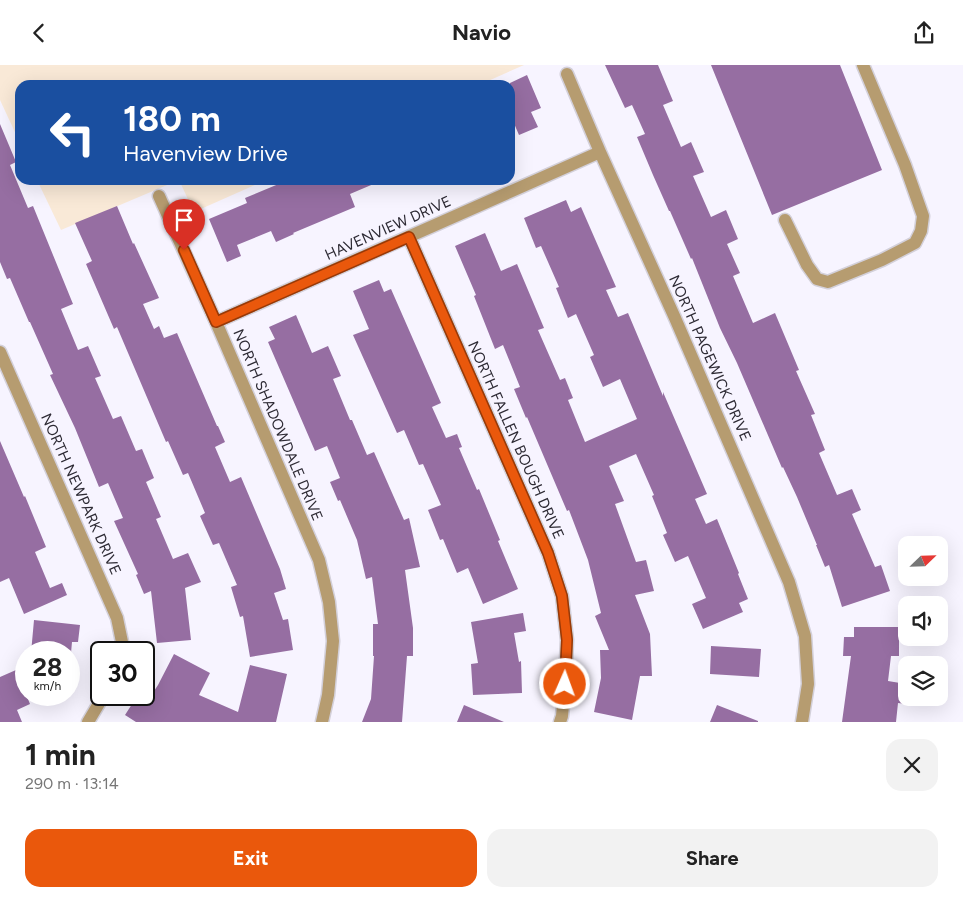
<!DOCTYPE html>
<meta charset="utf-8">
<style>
:root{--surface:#fff;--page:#f2f2f2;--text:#222;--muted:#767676;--accent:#ea580c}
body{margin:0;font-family:Figtree,sans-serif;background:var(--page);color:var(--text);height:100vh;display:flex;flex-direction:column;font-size:19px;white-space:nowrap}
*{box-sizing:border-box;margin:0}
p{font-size:16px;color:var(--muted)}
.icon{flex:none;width:28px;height:28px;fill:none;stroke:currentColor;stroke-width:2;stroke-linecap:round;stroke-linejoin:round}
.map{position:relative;height:657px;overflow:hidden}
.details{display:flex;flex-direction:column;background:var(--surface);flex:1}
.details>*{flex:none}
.banner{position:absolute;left:15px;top:15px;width:500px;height:105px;border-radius:15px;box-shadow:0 5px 20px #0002;background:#1a4fa0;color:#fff;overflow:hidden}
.needle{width:32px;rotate:67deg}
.fabs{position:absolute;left:898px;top:471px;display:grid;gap:10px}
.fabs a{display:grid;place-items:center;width:50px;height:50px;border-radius:10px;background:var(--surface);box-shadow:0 5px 20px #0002;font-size:25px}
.speed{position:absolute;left:15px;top:576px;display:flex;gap:10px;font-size:25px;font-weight:700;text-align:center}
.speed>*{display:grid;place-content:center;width:65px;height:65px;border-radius:50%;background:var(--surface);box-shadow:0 5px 20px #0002;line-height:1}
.speed small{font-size:12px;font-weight:400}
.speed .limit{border:2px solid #111;border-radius:8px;background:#fff;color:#111}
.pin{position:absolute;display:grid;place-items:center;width:42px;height:42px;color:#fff;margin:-51px -21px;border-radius:50% 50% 50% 0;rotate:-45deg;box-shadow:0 0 5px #0007}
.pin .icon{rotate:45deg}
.me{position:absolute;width:55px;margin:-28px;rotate:2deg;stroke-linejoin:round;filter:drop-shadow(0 0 4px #0008)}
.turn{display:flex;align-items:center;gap:18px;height:105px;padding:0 25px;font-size:22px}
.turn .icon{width:65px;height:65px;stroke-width:2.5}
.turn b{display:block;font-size:35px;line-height:42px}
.round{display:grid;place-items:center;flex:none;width:52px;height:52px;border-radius:15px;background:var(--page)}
.headline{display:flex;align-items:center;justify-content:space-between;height:85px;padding:0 25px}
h1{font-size:30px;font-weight:700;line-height:38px}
.cta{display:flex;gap:10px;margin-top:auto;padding:10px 25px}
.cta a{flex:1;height:58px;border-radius:15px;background:var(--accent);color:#fff;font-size:20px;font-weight:700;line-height:58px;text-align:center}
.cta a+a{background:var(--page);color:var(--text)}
header{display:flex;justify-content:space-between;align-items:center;height:65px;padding:0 25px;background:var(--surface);font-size:22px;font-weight:700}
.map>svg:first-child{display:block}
.industrial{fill:#f9e9d7}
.building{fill:#966ea2}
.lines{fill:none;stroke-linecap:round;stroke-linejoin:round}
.minor-casing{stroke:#d3d0da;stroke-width:15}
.minor{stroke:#b69c70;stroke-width:12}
.route-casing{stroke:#983908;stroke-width:12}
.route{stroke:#ea580c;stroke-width:9}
.labels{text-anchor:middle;stroke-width:4;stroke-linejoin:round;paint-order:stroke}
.street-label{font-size:15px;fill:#2d2a34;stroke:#f7f4ff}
</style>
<header><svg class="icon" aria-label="back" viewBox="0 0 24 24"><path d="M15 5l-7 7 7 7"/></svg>Navio<svg class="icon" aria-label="share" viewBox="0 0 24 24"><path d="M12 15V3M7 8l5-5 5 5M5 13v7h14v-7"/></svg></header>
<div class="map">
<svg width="963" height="657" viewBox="0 0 963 657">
<rect width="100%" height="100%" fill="#f7f4ff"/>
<path class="industrial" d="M0,0h524l-45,20h-459v58l-20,-43z
M37,115h229l-72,32 -15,-32 -118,50z"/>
<path class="building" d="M605,0h53l15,36 -10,4 18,42 10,-5 13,30 -11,4 18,41 15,-7 12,29 -11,5 13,29 -7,3 20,47 22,-10 24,57 -3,1 19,43 -4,1 14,35 -6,3 18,42 15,-6 9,21 -9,4 23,53 6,-2 9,26 -48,16 -13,-42 -4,2 -9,-22h1l-20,-48 -14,-30 -1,1 -45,-105 -17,-35 -28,-70 -1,1 -21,-48h-1l-16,-36 -16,-38 8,-3 -13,-29 -7,3z
M711,0h129l42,105 -110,45z
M527,10l14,33 -10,4 7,15 -19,8 -9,-21v-31z
M0,59l16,38 -6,3 18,43 5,-2 40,98 -12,5 17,41 10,-4 13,30 -6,2 18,41 8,-3 15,35 6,-2 12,29 -8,4 15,35 -5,2 17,40 15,-6 13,29 -16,6 6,52 -34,3 -6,-52 -7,3 -8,-19 2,-1 -24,-53 9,-3 -15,-35 -9,4 -24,-59 -25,-53 3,-1 -23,-52h-1l-19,-44 -3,1 -7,-17z
M280,115h103l-33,14 5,13 -62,26 1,1 -18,8 -5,-11 -34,14 4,11 -14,6 -18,-43 38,-16 -2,-5 36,-15z
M566,135l5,12 10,-5 35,80 -10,3 12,27 10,-4 35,83v-4l44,102 -12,5 11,25 11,-5 22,54 -1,1 10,25 -9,4 4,9 -40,17 -11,-25 14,-6 -18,-42 -13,6 -12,-27 4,-2 -15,-37 2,-1 -18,-41 -27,12 15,35 -9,3 21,58 10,-2 8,31 -19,4 15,39 2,42h-12l-8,44 -38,-8 7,-34 -1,-28h9l-14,-34 6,-3 -13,-53 -19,-50 -2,1 -40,-94 -1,1 -12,-29 6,-2 -17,-42 -8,4 -21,-53 2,-1 -21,-49 30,-13 16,38 16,-7 27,64 -6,2 22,50 5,-2 8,20 -5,2 17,42 52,-23 -17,-40 -17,8 -13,-30 4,-2 -18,-41 -8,4 -12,-30 3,-1 -18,-41 -5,2 -12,-30z
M117,141l16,38 1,-1 25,55 -16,6 11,25 5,-3 5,12 13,-5 40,93h1l7,16 -10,5 15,35 11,-5 39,92 6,20 -12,4 9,27 5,-1 5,31 -43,7 -7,-41 -3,1 -9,-30 6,-2 -18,-42 -6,2 -13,-29 5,-3 -17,-40 -5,2 -15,-34 -2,1 -49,-115 -3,2 -28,-65 6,-3 -17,-38z
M379,215l5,12 7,-3 50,114 -9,4 14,31 11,-4 5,13 -3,1 18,42 2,-1 21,51 -2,1 20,48 -35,15 -15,-36 -11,5 -14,-34 -3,1 -12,-30 13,-5 -18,-41 -4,1 -15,-35 -7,3 -44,-98 16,-6 -16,-38z
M296,250l16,38 16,-7 13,30 -8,3 17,41h2l15,35 7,-3 30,68 5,-2 11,49 -15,3 8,58v28h-6l-5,66h-40l9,-23 3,-43h-1v-32h5l-6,-47 -6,2 -9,-39 -17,-40 -2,1 -8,-19 10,-4 -13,-32 -12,5 -47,-109 7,-3 -6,-12z
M0,376l24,56 1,-1 21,51 -11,5 15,36 12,-5 5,12 -43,19 -15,-36 -9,4z
M523,548l3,18 -12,2 5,29 2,-1 1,32 -49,2 -2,-31 7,-1 -7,-41z
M34,555l46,5 -2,17h-6l-1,11h-40z
M854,562h45v29h-8l-3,25 18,3v20l-8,-1 -2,19h-54l9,-66h-8l1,-19h10z
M711,581l50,3 -2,28 -49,-3z
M174,589l36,19 -11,22 39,17 12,-47 37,9 -11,48h-140l-11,-7 9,-14 10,5 14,-21z
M16,605l14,34 -13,6 5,12h-22v-45z
M464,640l40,17h-47z
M717,640l41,16v1h-48z"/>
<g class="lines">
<g class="minor-casing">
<path id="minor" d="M567,9l33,78 75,166 114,264 16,54 3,48 -6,38
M159,131l57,126 103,238 10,42 4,39 -5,54 -6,27
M785,155l22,45 10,14 11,3 54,-22 33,-17 6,-12 2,-15 -18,-51 -42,-100
M409,172l139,316 14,43 5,44 -2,44 -3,32 -2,6
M216,257l384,-170
M0,287l117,266 5,24 -2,11
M88,657l16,-27"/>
</g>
<use href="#minor" class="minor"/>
</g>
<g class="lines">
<g class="route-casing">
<path id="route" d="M184,185l32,72 193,-85 139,316 14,43 5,44 -2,44"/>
</g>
<use href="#route" class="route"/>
</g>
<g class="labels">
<g class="street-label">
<text transform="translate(388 163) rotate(-24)" y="5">HAVENVIEW DRIVE</text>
<text transform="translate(710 293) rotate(66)" y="5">NORTH PAGEWICK DRIVE</text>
<text transform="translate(278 360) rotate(67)" y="5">NORTH SHADOWDALE DRIVE</text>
<text transform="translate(516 375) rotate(66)" y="5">NORTH FALLEN BOUGH DRIVE</text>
<text transform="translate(81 429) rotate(66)" y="5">NORTH NEWPARK DRIVE</text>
</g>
</g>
</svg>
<div class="fabs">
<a><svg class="needle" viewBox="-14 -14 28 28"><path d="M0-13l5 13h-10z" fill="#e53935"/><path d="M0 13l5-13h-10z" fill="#767676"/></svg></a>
<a><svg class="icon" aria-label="sound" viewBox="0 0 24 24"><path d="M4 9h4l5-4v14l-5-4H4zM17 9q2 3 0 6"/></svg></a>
<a><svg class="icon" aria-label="layers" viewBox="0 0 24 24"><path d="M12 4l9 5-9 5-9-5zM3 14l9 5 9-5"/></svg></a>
</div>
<div class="speed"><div>28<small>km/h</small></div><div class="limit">30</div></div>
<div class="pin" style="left:184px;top:185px;background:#d93025"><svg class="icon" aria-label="arrive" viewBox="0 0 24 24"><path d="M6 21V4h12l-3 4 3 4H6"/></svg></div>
<svg class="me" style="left:565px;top:619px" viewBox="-20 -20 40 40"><circle r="17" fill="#ea580c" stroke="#fff" stroke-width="3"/><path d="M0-11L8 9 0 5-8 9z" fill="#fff"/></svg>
<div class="banner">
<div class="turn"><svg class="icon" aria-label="left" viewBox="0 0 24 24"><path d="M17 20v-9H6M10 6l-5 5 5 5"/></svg><div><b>180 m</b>Havenview Drive</div></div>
</div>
</div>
<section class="details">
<div class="headline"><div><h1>1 min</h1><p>290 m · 13:14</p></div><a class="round"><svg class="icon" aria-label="close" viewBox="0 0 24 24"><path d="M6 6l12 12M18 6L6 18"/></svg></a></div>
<div class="cta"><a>Exit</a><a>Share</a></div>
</section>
